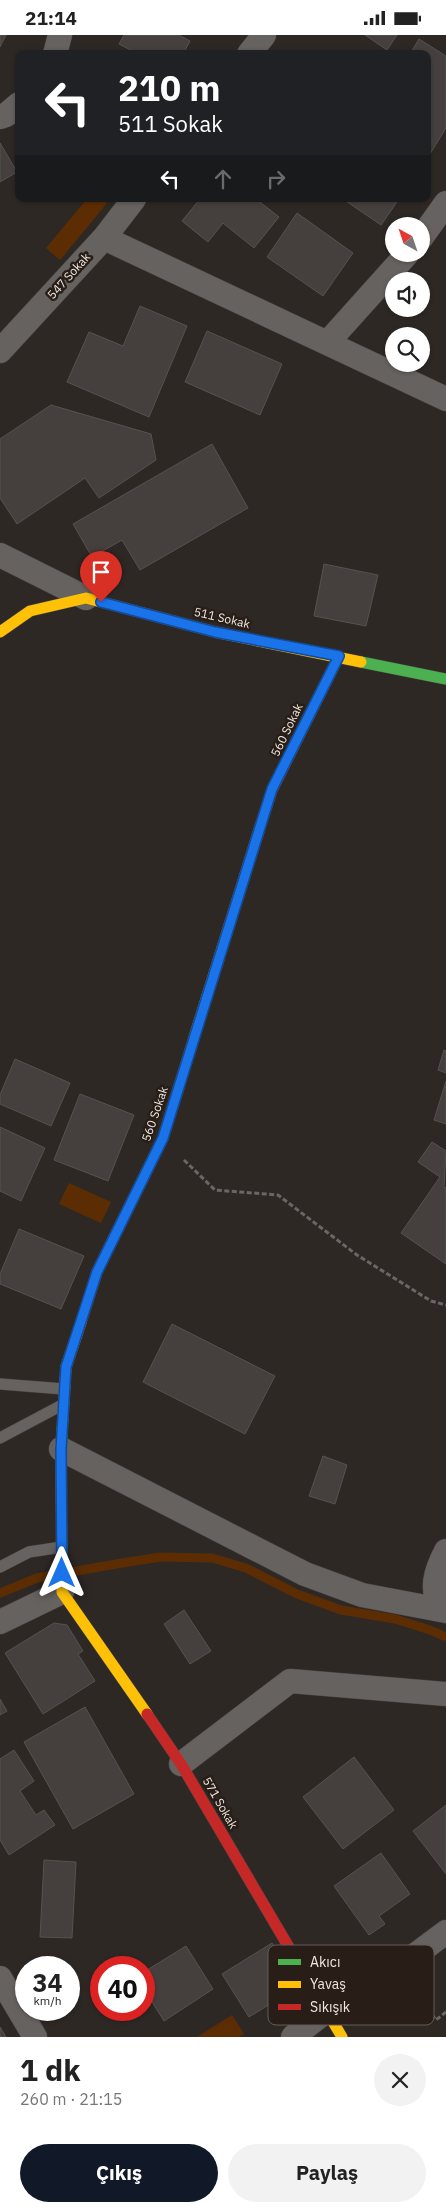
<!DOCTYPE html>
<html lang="tr">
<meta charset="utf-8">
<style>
:root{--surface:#fff;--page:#f2f2f2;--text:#222;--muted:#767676;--accent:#111827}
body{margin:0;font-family:"IBM Plex Sans",sans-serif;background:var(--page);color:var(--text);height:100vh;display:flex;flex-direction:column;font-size:19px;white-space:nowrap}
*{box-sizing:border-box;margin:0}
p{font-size:16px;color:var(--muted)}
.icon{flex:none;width:28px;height:28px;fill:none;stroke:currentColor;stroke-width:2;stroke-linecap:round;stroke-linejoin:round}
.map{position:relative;height:2002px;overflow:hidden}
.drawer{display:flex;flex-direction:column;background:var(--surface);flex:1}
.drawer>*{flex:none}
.top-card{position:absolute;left:15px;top:15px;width:416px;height:152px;border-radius:10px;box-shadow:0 1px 4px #0004;background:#202124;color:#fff;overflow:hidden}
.needle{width:32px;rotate:320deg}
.controls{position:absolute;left:385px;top:182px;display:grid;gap:10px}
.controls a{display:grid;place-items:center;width:45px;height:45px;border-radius:50%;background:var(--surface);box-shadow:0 1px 4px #0004;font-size:25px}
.speed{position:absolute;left:15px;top:1921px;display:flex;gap:10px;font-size:25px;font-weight:700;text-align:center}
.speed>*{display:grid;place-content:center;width:65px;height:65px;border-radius:50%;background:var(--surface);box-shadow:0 1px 4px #0004;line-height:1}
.speed small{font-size:12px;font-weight:400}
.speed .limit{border:8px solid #d22;background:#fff;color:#111}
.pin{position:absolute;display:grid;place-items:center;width:42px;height:42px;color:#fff;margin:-51px -21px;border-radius:50% 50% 50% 0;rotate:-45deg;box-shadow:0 0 5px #0007}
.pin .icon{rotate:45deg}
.me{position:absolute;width:55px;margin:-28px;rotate:0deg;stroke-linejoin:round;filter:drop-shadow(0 0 4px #0008)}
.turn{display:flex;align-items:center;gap:18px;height:105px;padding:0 20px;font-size:22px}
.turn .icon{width:65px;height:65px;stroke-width:2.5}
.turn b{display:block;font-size:35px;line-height:42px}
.lanes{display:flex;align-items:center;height:48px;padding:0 20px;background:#0003;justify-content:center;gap:25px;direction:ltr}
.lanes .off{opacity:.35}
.round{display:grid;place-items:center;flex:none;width:52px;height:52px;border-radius:26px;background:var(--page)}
.head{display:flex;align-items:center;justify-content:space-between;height:85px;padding:0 20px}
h1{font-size:30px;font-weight:700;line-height:38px}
.action{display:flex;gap:10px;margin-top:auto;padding:10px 20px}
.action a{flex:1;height:58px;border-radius:30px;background:var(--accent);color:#fff;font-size:20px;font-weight:700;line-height:58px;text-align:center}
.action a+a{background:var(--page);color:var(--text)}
.status{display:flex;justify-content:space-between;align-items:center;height:35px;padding:0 25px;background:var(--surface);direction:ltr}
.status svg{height:14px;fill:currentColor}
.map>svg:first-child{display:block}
.water{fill:#5c2d03}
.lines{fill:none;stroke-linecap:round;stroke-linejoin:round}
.stream{stroke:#5c2d03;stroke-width:9}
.building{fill:#45403d;stroke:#57524e}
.lane-casing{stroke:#484440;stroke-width:12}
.street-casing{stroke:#484440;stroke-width:25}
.fast-casing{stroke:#484440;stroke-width:12}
.slow-casing{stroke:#484440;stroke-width:12}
.jam-casing{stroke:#484440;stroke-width:12}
.path{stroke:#6a6665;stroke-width:3;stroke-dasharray:5 2.5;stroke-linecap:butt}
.lane{stroke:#656260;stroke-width:11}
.street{stroke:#656260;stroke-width:24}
.fast{stroke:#4caf50;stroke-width:11}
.slow{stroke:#ffc107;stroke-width:11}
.jam{stroke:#c62828;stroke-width:11}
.route-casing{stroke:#114b97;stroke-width:12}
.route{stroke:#1a73e8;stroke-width:9}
.labels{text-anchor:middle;stroke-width:5;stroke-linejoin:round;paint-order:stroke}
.street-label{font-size:12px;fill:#efe7e3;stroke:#281e17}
.key{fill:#281e17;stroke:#645a54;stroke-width:1}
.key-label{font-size:14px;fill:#efe7e3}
</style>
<div class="status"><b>21:14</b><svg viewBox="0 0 49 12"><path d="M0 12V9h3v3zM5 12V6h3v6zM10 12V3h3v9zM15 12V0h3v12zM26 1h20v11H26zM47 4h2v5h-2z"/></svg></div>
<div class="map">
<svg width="446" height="2002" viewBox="0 0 446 2002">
<rect width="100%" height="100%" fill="#2e2825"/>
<path class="water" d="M87,164h14l6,4 -47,57 -14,-12z
M69,1148l42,19 -10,21 -42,-19z
M232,1980l12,19 -5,3h-42z"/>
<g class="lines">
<path class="stream" d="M0,1558l37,-15 85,-15 39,-6 51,1 34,10 51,26 44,16 54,9 35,11 16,7"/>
</g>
<path class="building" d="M0,0h6l-6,12z
M124,0h55l11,6 -7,13h-45l-19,-10z
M365,0h32l-10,15z
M419,4l27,17v72l-16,26 -2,-2v-98h-18z
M0,108l17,29 -17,10z
M200,164h56l23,18 -25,31 -31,-25 -15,19 -26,-21z
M343,164h56l-18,26z
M297,178l56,40 -30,43 -56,-39z
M140,271l47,20 -38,91 -82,-35 22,-50 34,14z
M207,296l75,33 -22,51 -75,-33z
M51,370l100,29 5,26 -57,38 -14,-20 -68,46 -17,-26v-59z
M212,409l36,64 -108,62 -18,-30 -30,17 -19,-33z
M324,529l54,11 -12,51 -52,-10z
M444,1015l2,1v22l-8,-3z
M15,1024l55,24 -19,43 -51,-22v-9z
M446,1046v43l-12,-4z
M80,1059l54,21 -26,66 -54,-21z
M0,1092l45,21 -24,53 -21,-10z
M432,1107l14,9 -2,36 2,1v76l-45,-31 39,-56 -22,-15z
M19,1194l65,27 -23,53 -61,-25v-10z
M172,1289l103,52 -30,58 -102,-52z
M323,1421l24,9 -12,39 -26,-8z
M184,1575l27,41 -21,13 -26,-40z
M54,1588l13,2 16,26 -5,3 17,27 -52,33 -38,-61z
M0,1664l7,12 -7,4z
M85,1672l49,87 -61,35 -49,-87z
M14,1715l20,31 -14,10 16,24 8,-5 11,15 -46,30 -9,-15v-81z
M354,1722l40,53 -51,39 -40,-52z
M446,1770v69l-33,-43z
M381,1818l29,41 -31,22 6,8 -16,11 -35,-49z
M44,1825l32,2 -4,76 -32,-1z
M272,1908l27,43 -50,31 -27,-43z
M186,1911l27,43 -49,32 -20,-32v-17z
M0,1992l6,10h-6z"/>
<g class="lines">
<g class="lane-casing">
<path id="lane" d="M0,1349l64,5
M0,1403l62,-33
M0,1532l29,-15 33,-5"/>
</g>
<g class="street-casing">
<path id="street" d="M55,19l5,-19
M249,19l15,-19
M0,82l6,-2 13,-11
M104,203l342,161
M421,203l25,-35
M328,307l79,-88
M0,316l104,-113 30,-39
M0,520l86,43
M61,1414l244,125 57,21 84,16
M442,1574c-13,-19 -6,-39 4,-58
M0,1587l62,-30
M181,1729l109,-83 156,13
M0,1943l35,59
M293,2002l33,-26 61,-35 59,-44"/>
</g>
<g class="fast-casing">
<path id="fast" d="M361,627l85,17"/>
</g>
<g class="slow-casing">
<path id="slow" d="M0,597l30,-21 56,-13 129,34 146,30
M194,1003l67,-214
M81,1287l-15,45 -5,82 1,143 85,122
M297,1926l45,76"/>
</g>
<g class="jam-casing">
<path id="jam" d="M261,789l11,-34 67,-134
M81,1287l16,-50 66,-134 31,-100
M147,1679l34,50 116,197"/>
</g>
<path class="path" d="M184,1125l31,30 63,5 79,60 74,46 15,4
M413,1956l23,29 10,-8"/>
<use href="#lane" class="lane"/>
<use href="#street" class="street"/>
<use href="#fast" class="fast"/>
<use href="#slow" class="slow"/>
<use href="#jam" class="jam"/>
</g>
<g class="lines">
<g class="route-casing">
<path id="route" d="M62,1538l-1,-124 5,-82 31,-95 66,-134 109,-349 67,-133 -124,-24 -114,-30"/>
</g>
<use href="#route" class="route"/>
</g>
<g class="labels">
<g class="street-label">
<text transform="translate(69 241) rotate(-48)" y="4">547 Sokak</text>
<text transform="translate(222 583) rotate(13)" y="4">511 Sokak</text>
<text transform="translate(287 695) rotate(-64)" y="4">560 Sokak</text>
<text transform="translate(155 1079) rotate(-71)" y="4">560 Sokak</text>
<text transform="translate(220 1768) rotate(60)" y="4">571 Sokak</text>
</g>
</g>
<rect x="268" y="1910" width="166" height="80" rx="8" class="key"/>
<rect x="278" y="1924" width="23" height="6" fill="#4caf50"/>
<rect x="278" y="1946" width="23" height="7" fill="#ffc107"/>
<rect x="278" y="1969" width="23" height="6" fill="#c62828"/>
<g class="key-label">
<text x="310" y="1932">Akıcı</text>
<text x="310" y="1954">Yavaş</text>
<text x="310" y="1977">Sıkışık</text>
</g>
</svg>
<div class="controls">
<a><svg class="needle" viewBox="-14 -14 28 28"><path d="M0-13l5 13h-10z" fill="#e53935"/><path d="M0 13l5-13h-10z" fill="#767676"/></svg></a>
<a><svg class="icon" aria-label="sound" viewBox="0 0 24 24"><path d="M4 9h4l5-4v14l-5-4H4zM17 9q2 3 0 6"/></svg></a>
<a><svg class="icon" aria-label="search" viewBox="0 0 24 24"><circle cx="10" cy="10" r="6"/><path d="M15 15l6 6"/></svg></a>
</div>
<div class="speed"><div>34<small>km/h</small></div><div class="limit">40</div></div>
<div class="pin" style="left:101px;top:567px;background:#d93025"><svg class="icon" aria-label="arrive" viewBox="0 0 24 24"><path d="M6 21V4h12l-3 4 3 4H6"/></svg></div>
<svg class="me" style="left:62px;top:1538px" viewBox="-20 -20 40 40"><path d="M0-17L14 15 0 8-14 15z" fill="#1a73e8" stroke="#fff" stroke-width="4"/></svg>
<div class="top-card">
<div class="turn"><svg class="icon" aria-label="left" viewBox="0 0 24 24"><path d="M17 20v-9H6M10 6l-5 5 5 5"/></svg><div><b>210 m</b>511 Sokak</div></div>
<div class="lanes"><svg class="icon" aria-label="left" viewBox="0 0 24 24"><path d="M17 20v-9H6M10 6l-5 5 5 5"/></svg><svg class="icon off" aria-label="ahead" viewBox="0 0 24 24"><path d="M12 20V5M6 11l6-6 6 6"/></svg><svg class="icon off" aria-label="right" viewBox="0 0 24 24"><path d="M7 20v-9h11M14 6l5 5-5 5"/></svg></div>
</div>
</div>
<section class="drawer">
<div class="head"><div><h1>1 dk</h1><p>260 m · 21:15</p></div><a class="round"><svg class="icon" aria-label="close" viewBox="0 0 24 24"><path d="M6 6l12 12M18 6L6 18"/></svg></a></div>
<div class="action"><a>Çıkış</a><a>Paylaş</a></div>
</section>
